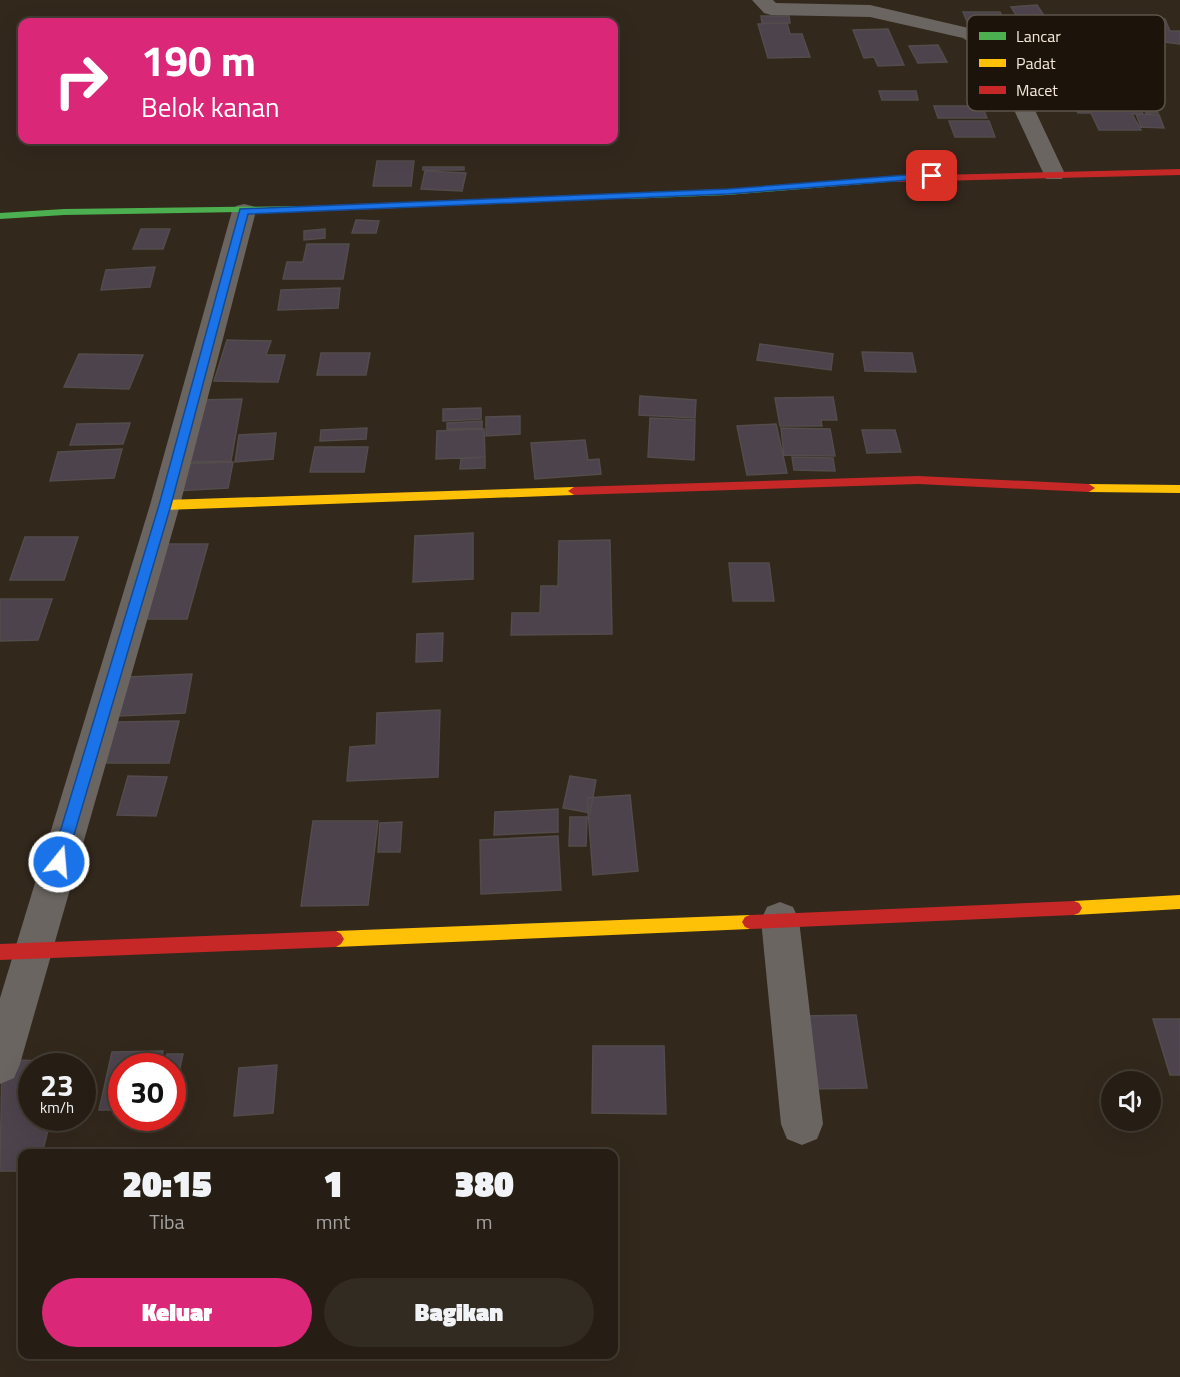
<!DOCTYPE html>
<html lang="id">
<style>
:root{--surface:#261e15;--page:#322b22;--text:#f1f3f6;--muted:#a4a2a0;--line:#423c34;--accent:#db2777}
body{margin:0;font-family:"Titillium Web",sans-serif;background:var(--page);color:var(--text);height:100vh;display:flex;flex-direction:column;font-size:22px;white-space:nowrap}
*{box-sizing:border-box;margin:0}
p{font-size:20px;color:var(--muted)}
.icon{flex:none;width:33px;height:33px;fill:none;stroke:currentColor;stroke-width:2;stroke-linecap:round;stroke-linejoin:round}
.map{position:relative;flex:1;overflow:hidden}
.panel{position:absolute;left:18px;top:1149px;width:600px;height:210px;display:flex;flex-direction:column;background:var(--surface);border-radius:12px;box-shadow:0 6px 24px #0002,0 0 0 2px var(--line)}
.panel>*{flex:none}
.hud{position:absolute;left:18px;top:18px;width:600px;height:126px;border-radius:12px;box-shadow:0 6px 24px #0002,0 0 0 2px var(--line);background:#db2777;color:#fff;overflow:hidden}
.controls{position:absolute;left:1101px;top:1071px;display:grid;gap:12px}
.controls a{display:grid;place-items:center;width:60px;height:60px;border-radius:50%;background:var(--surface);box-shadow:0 6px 24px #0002,0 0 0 2px var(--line);font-size:30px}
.speed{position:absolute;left:18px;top:1053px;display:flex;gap:12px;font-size:30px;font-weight:700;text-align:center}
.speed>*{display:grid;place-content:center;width:78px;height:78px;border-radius:50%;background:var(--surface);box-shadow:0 6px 24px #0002,0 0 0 2px var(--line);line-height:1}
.speed small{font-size:15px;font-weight:400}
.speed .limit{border:9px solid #d22;background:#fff;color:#111}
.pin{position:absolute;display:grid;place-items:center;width:51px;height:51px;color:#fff;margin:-26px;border-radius:12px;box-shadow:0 3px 9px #0006}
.me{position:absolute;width:66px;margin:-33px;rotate:17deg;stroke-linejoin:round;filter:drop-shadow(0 0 4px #0008)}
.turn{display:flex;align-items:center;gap:21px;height:126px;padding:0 24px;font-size:27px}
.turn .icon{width:78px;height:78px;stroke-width:2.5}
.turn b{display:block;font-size:42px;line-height:51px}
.eta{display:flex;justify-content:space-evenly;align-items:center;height:102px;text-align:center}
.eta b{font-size:36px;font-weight:800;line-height:42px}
.primary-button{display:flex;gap:12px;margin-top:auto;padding:12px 24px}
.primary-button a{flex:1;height:69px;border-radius:36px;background:var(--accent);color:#fff;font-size:24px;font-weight:800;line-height:69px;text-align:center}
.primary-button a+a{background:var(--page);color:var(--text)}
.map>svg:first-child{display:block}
.building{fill:#4d434c;stroke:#524c4c;stroke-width:1.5}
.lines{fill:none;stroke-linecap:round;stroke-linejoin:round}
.street{fill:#6a6560;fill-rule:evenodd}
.fast{fill:#4caf50;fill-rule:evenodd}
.slow{fill:#ffc107;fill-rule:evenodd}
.jam{fill:#c62828;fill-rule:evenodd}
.route{fill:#1a73e8;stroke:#114b97;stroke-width:1.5}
.key{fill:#1c140a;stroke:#5d5449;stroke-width:1.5}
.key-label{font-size:16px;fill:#f5e8db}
</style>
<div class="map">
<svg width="1180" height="1377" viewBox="0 0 1180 1377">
<rect width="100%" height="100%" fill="#33281c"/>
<path class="building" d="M1037,5l8,12 -27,1 -7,-11z
M963,12h37l15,33h-38z
M761,16h28l1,7h-28z
M1140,18l25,1 5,12h10v13l-31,-4z
M787,23l3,11h12l8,23 -42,1 -10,-34z
M888,29l16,36 -26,1 -4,-9 -10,1 -11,-28z
M938,45l9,17 -29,1 -9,-17z
M879,91h37l2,9h-36z
M1069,94h64l10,20h-11l9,16h-42l-8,-17h-13z
M1147,96l11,17h-12l-11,-16z
M934,106h48l5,12h-49z
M1136,114l23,1 5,13 -23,-1z
M949,121h40l6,16h-40z
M377,161h37l-3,25h-38z
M423,167h41v3h-41z
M425,171l41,2 -4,18 -41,-2z
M356,220l23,1 -3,12h-24z
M141,229h29l-7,20h-30z
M325,229v9l-21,2v-9z
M307,244h42l-6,35h-60l4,-17h16z
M155,267l-5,20 -49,3 5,-20z
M340,288l-2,20 -60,2 3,-20z
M227,340l44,1 -5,14h19l-7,27 -64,-1z
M760,344l73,10 -2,16 -74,-10z
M862,352l50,1 4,19 -51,-1z
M321,353h49l-4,22h-49z
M79,354l64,1 -14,34 -65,-2z
M640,396l56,4 -1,18 -56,-3z
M833,397l4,23h-16l1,6h-42l-5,-28z
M242,399l-11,62 -47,1 13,-62z
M481,408v11l-38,2v-12z
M520,416v18l-34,2v-19z
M650,418l45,2 -1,40 -46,-3z
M482,421v7l-35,1v-6z
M130,423l-7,21 -53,1 7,-21z
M776,424l11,49 -40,2 -10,-49z
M367,428l-1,11 -46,2 1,-11z
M781,428l49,1 5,27 -51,-1z
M484,429l1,28 -49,2 1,-28z
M862,430h33l6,22 -34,1z
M276,433l-3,26 -38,3 4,-27z
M585,440l3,20 11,-1 2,15 -66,5 -4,-36z
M315,447h53l-4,25h-54z
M122,449l-8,29 -64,3 8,-29z
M485,457v11l-25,1 1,-10z
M792,457l41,1 2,13 -41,-1z
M233,462l-5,26 -53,3 6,-27z
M473,533v46l-60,3 2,-46z
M25,537h53l-14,43h-54z
M610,540l2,94 -101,1 1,-22h28l1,-27h17l1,-45z
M157,544h51l-21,75h-52z
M729,563h40l5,38h-41z
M0,599h52l-14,41 -38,1z
M443,633l-1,28 -26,1 1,-28z
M192,674l-7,39 -66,3 9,-39z
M440,710l-2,67 -91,4 3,-34 26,-2 1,-32z
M179,721l-10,42h-63l11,-41z
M128,776l39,1 -11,39 -39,-1z
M570,776l26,4 -6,33 -27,-5z
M630,795l8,76 -45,4 -6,-77z
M558,809v23l-64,3 1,-23z
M570,817h17l-1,29h-17z
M313,821h65l-10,84 -67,1z
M402,822l-2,30h-22l2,-29z
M558,836l3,54 -80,4 -1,-54z
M856,1015l11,73 -56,1 -9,-73z
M1153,1019h27v56h-10z
M593,1046h71l2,68 -74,-1z
M163,1051l-3,15h-38v44h-23l13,-58z
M167,1054h16l-11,51v-39h-7z
M2,1060l64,1 -1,5h-33v52h19l-9,36h-20v17h-22z
M277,1065l-4,48 -39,3 5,-48z"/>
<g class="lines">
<path class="street" d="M752,0h21l3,3 94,2 107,25 31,23 57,121 -3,5h-16l-57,-123 -26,-18 -93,-21 -99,-2 -7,-2z
M244,204l8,2 4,5 -76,294 -160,559 -6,14 -14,6v-86l150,-493 82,-294 4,-5z
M780,902l13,5 6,13 24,204 -6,15 -15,6 -15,-6 -6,-15 -20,-204 6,-13z"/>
<path class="fast" d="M897,176l5,3 -2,2 -172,14 -102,4 -5,-3 5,-3 102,-4z
M305,206l5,3 -2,2 -244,4 -64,4v-6l64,-4z"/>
<path class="slow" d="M1089,484l91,1v8l-91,-1 -6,-4z
M574,487l6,4 -6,4 -409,15 -6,-5 6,-5z
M1180,895v14l-106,6 -5,-2 -3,-5 3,-5 5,-2z
M750,915l5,2 3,5 -3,5 -5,2 -414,18 -5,-3 -3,-5 3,-5 5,-3z"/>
<path class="jam" d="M1180,169v6l-283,7 -5,-3 5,-3z
M626,193l5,3 -2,2 -324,14 -5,-3 5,-3z
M918,476l171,8 6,4 -6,4 -171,-8 -344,11 -6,-4 6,-4z
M1074,901l5,2 3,5 -3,5 -5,2 -324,14 -5,-2 -3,-5 3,-5 5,-2z
M336,931l5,3 3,5 -3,5 -5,3 -336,13v-16z"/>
</g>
<path class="route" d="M932,173l3,1v4l-207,16 -480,20 -77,291 -105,357 -2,5 -5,2 -6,-2 -2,-5 108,-357 81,-296 488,-20z"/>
<rect x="967" y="15" width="198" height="96" rx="9" class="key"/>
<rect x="979" y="32" width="27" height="8" fill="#4caf50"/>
<rect x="979" y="59" width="27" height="8" fill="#ffc107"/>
<rect x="979" y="86" width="27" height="8" fill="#c62828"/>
<g class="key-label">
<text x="1016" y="42">Lancar</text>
<text x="1016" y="69">Padat</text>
<text x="1016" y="96">Macet</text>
</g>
</svg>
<div class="controls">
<a><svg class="icon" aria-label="sound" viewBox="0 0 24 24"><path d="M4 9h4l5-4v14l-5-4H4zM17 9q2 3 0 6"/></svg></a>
</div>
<div class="speed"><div>23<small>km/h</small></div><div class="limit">30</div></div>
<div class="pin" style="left:932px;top:176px;background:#d93025"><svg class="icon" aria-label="arrive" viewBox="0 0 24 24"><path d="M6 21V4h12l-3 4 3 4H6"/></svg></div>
<svg class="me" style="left:59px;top:862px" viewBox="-20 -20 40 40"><circle r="17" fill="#1a73e8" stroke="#fff" stroke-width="3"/><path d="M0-11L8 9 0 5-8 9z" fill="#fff"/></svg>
<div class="hud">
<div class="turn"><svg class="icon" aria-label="right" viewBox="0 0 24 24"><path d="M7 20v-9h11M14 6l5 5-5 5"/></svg><div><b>190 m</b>Belok kanan</div></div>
</div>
<section class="panel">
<div class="eta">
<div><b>20:15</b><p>Tiba</p></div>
<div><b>1</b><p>mnt</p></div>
<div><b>380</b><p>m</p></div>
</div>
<div class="primary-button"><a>Keluar</a><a>Bagikan</a></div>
</section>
</div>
